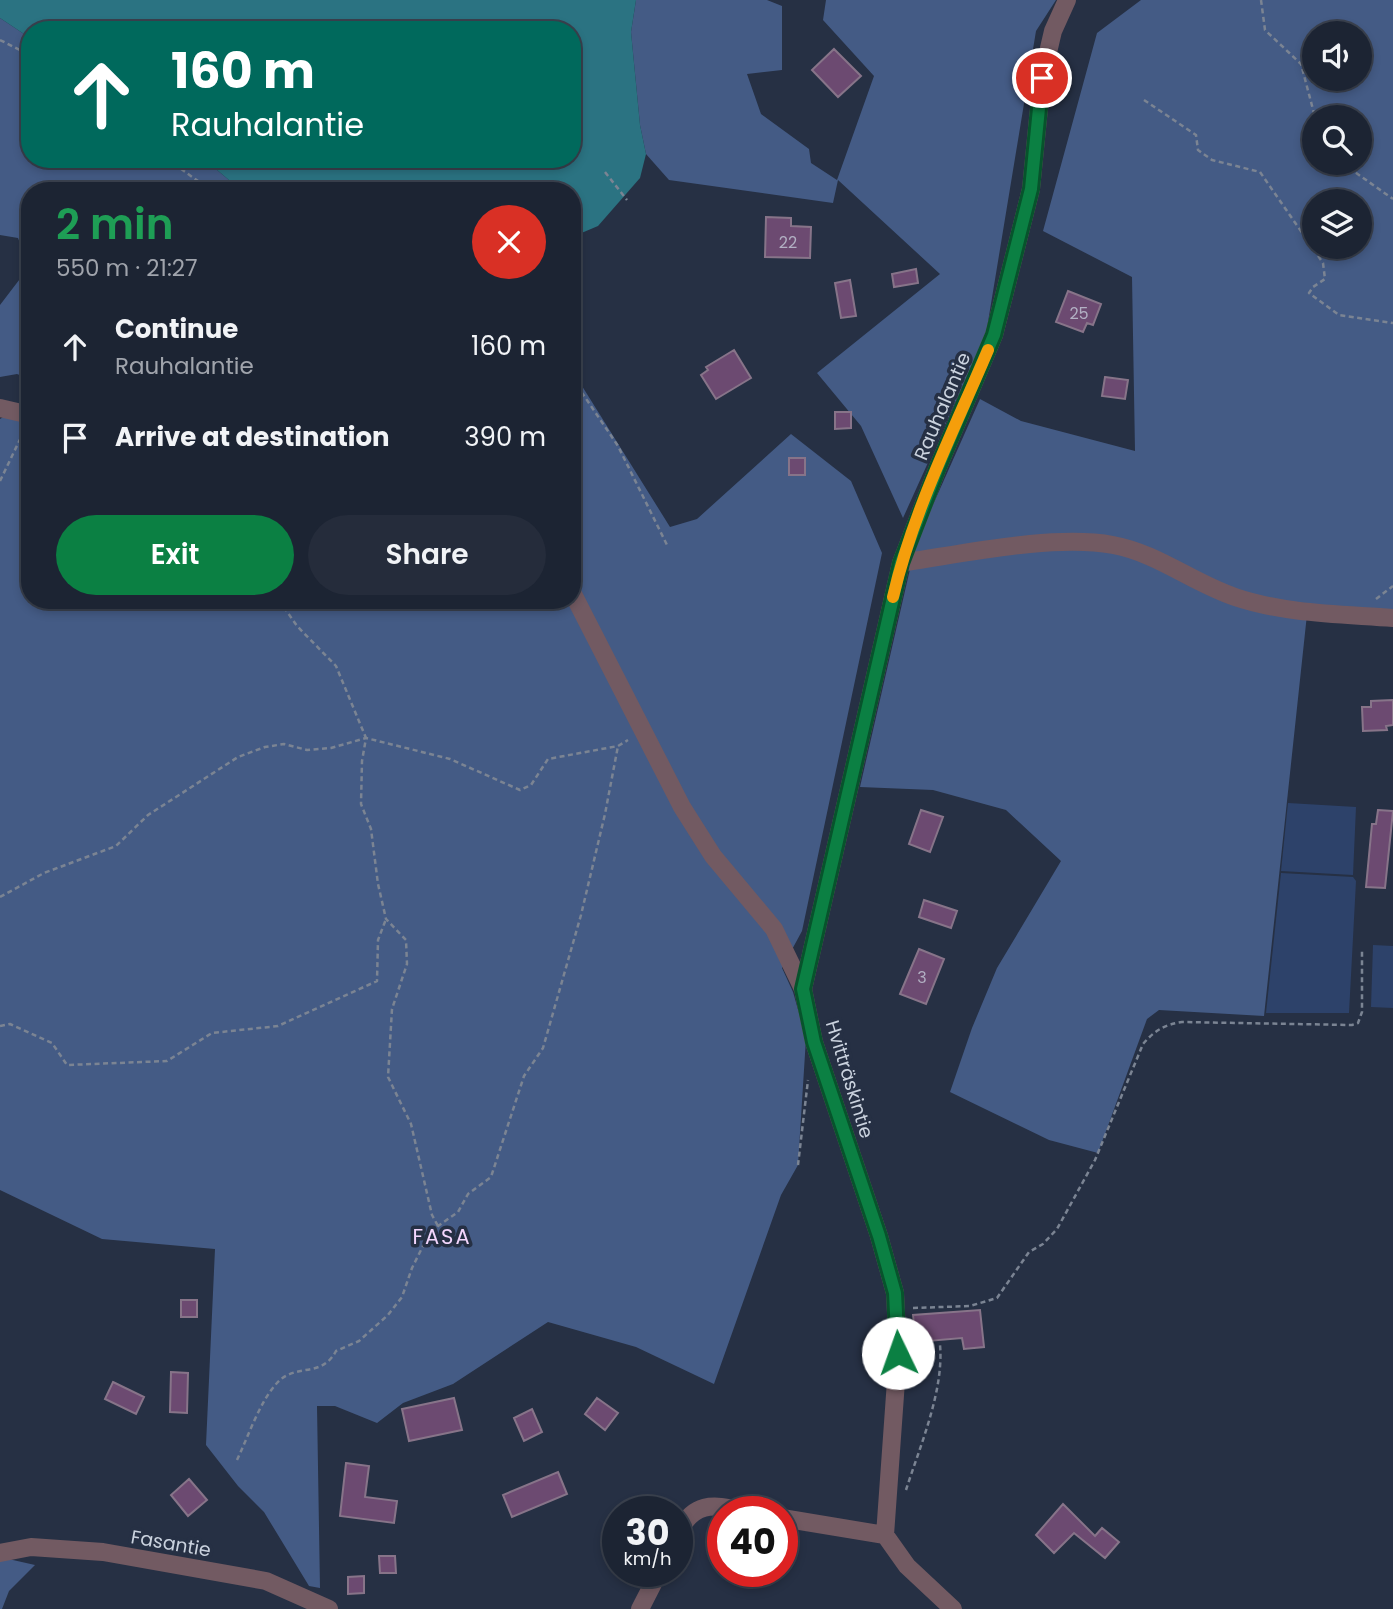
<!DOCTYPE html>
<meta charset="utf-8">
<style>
:root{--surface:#1c2433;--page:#252c3b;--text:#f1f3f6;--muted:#a0a4ac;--line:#3a414e;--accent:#0b8043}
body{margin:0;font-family:Poppins,sans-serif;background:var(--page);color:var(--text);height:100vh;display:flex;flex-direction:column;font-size:26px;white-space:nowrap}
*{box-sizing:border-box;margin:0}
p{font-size:23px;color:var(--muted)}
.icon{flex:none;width:38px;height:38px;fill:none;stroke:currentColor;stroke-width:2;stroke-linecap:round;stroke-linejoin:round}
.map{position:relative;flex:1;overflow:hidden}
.drawer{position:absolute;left:21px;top:182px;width:560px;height:427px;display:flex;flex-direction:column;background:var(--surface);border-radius:28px;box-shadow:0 4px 10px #0003,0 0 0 2px var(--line)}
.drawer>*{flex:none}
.hud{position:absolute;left:21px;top:21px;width:560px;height:147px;border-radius:28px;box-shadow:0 4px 10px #0003,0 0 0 2px var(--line);background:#00695c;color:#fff;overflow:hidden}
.buttons{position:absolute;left:1302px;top:21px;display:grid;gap:14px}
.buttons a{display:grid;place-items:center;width:70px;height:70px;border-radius:50%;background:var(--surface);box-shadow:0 4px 10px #0003,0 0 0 2px var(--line);font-size:35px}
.speed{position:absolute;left:602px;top:1496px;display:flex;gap:14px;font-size:35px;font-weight:700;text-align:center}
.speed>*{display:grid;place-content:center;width:91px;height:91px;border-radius:50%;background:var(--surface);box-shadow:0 4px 10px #0003,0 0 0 2px var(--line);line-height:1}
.speed small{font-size:18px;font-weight:400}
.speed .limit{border:10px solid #d22;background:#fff;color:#111}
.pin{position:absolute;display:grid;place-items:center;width:60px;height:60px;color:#fff;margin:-30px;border:4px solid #fff;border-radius:50%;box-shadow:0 2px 7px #0007}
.me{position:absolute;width:77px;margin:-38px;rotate:357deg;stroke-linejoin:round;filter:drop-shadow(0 0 5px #0008)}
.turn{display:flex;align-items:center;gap:24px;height:147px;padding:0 35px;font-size:32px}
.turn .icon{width:91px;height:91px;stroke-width:2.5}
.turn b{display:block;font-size:49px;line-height:60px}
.round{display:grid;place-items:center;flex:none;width:74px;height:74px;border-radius:37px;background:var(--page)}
.headline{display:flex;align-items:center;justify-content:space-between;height:119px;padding:0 35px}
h1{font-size:42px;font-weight:600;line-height:52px;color:#1e9e55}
.cta{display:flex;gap:14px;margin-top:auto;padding:14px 35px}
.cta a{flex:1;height:80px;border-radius:42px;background:var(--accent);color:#fff;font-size:28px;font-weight:600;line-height:80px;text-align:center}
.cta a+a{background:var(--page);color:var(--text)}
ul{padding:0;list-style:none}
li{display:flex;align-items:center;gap:21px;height:91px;padding:0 35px}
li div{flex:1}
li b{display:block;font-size:26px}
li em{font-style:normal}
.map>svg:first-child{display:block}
.green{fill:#2d426a}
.forest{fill:#445b85;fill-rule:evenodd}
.water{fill:#2b7382}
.building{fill:#6c4a71;stroke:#877489;stroke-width:2}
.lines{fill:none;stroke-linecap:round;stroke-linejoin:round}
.path{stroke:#7b8493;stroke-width:2.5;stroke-dasharray:5 3.5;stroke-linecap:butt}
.minor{stroke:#725a62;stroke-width:18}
.route-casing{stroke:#07532c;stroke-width:18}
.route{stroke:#0b8043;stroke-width:12}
.slow{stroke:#f59e0b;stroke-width:12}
.labels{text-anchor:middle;stroke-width:7;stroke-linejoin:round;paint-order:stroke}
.number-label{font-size:16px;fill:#b2b0c3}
.street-label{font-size:19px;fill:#cad2de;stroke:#263044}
.neighbourhood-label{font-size:21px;letter-spacing:2px;fill:#f3d6fd;stroke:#263044}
</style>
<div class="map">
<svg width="1393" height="1609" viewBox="0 0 1393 1609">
<rect width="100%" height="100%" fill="#263044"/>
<path class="green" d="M1288,803l68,4 -3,68 -72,-4z
M1281,873l72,4 3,4 -7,132h-83z
M1373,945l20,1v62l-22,-1z"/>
<path class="forest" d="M636,0h131l15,6v64l-35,4 14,40 48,35 2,14 26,17 37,-104 -51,-56 3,-20h230l-20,31 -50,303 -83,184 -42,-92 -44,-53 123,-99 -102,-94 -5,23 -164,-23 -23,-26 -6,-29 -9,-93z
M1141,0h252v614l-85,-9 -44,411 -105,-6 -12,9 -49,134 -49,-13 -99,-48 22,-64 25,-60 64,-107 -55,-51 -73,-20 -73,-3 56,-244 64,-144 41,22 114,30 -3,-174 -89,-46 54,-198zM1314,33h46v46h-46zM1314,117h46v46h-46zM1314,201h46v46h-46z
M0,18l30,20v121h174l38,32h-212v188l-13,-5 -17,3v-72l29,-38 -11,-29 -18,-3z
M572,370l98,157 27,-8 94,-85 60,47 31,72 -80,378 -20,37 11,24 13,46 -8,127 -17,30 -67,189 -78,-37 -88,-25 -95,62 -50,19 -26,20 -42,-17h-18l3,182 -11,-2 -45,-74 -26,-26 -32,-41 9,-196 -113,-10 -102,-49v-771l30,-18v199h542z
M4,1558l31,7 -26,26 -7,18h-2v-49z"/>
<path class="water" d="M0,0h636l-5,32 9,93 6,29 -6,24 -42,48 -26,11v-46h-330l-38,-32h368v-129h-542v8l-30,-20z"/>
<path class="building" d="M834,49l27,27 -23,21 -26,-27z
M766,217l25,1v8l20,1 -1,31 -45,-1z
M916,269l2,14 -24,4 -2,-13z
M850,280l6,36 -15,2 -6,-35z
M1068,291l33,13 -8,21 -6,-2 -4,9 -27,-10z
M734,350l17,28 -35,21 -15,-24 7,-5 -2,-3z
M1105,377l23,3 -3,19 -23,-3z
M835,412h16v16l-16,1z
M789,458h16v17h-16z
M1393,700v25l-7,1 1,4 -24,1 -1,-24h9v-6z
M921,810l22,7 -13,35 -21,-8z
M1378,810l15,1 -8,77 -19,-1 6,-63h4z
M924,900l33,11 -6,17 -32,-11z
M919,949l25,10 -18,45 -26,-10z
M181,1300h16v17h-16z
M980,1310l4,37 -20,2 -2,-11 -46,4 -3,-27z
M171,1372l17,1 -1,40 -17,-1z
M113,1382l31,15 -8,17 -31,-15z
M454,1398l8,32 -53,11 -7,-32z
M597,1398l21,15 -13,17 -20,-16z
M532,1409l10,23 -18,9 -10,-23z
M346,1463l23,3 -4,31 32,4 -3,22 -54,-7z
M558,1472l9,22 -55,23 -9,-22z
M189,1479l18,21 -19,16 -17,-21z
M1063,1504l32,32 7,-8 17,14 -14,16 -31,-25 -20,20 -18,-18z
M379,1556h16l1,17h-16z
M364,1576v17l-16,1v-17z"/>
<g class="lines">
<path class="path" d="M1261,0l4,30 36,34 14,53
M0,40l30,15
M1144,100l52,35 2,15 14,10 48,12 63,91 2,16 -12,8 -4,6 30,22 54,8
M167,159l45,32
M1342,163l51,36
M605,172l22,28
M572,378l46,68 50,101
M0,481l25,-52
M1376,599l17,-13
M279,600l18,26 39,40 30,72 -4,23 -1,43 10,25 7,55 8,35 20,21 1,24 -15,45 -4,68 23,47 21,91 6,11
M0,897l44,-24 72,-27 32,-31 90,-58 27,-10 19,-3 23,6 24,-2 35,-10 84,21 70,31 11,-5 17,-26 70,-13 10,-6
M0,1026l10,-2 42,19 15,22 100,-4 45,-28 66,-7 99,-45 1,-41 8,-21
M798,1165l10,-85
M913,1308l57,-2 27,-8 32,-46 14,-8 14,-15 38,-69 48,-116c12,-14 21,-19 39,-22l170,3 6,-2 4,-11v-62
M237,1460c11,-23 23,-59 40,-77 19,-21 44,-4 59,-32l23,-10 29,-26 14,-18 10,-29 14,-28 12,-14 20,-14 10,-18 23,-17 33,-101 19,-28 38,-133 24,-101 13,-68
M906,1490c14,-44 38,-99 34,-145"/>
<path class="minor" d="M0,408l30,7
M901,563c62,-9 152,-29 212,-18 44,8 80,38 122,52 50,17 106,17 158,21
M572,592l110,215 31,49 61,73 29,60 11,53 65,194 16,57 3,60 -13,182 22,31 46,43
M803,989l98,-426 37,-96 56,-132 37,-146 11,-111 11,-47 14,-31
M782,1518l103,17
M677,1535c18,-38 40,-29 74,-23
M0,1553l31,-6 72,5 163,29 63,28
M640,1609l19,-37"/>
</g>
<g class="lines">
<g class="route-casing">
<path id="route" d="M898,1353l-3,-60 -16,-57 -65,-194 -11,-53 98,-426 37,-96 56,-132 37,-146 11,-111"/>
</g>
<use href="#route" class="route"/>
<path class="slow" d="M893,597c20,-86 61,-167 95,-247"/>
</g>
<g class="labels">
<g class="number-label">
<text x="788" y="248">22</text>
<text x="1079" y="319">25</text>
<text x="922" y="983">3</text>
</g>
<g class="street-label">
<text transform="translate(942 406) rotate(-67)" y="7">Rauhalantie</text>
<text transform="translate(850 1079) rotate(73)" y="7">Hvitträskintie</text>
<text transform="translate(171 1543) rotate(10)" y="7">Fasantie</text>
</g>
<g class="neighbourhood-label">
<text x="442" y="1244">FASA</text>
</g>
</g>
</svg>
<div class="buttons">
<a><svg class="icon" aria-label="sound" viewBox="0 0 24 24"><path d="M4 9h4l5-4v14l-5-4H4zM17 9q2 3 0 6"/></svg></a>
<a><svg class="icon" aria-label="search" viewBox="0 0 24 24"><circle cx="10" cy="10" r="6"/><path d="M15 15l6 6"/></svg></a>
<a><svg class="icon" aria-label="layers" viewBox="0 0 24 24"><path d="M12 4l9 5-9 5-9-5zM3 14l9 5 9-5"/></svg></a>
</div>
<div class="speed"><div>30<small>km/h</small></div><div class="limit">40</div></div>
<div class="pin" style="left:1042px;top:78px;background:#d93025"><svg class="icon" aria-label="arrive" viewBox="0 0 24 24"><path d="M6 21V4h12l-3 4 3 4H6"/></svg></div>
<svg class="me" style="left:898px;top:1353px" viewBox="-20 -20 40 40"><circle r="19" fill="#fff"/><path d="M0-13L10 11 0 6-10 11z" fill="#0b8043"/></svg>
<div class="hud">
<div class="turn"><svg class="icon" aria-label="ahead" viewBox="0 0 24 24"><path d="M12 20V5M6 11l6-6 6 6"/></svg><div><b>160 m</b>Rauhalantie</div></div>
</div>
<section class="drawer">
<div class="headline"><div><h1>2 min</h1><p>550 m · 21:27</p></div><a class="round" style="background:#d93025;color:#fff"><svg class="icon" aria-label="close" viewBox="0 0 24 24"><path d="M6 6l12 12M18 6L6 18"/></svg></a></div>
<ul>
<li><svg class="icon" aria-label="ahead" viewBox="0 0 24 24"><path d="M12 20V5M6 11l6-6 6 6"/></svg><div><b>Continue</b><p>Rauhalantie</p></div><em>160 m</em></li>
<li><svg class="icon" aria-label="arrive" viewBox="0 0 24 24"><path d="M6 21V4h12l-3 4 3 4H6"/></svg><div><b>Arrive at destination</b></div><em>390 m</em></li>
</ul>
<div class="cta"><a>Exit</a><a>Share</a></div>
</section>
</div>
